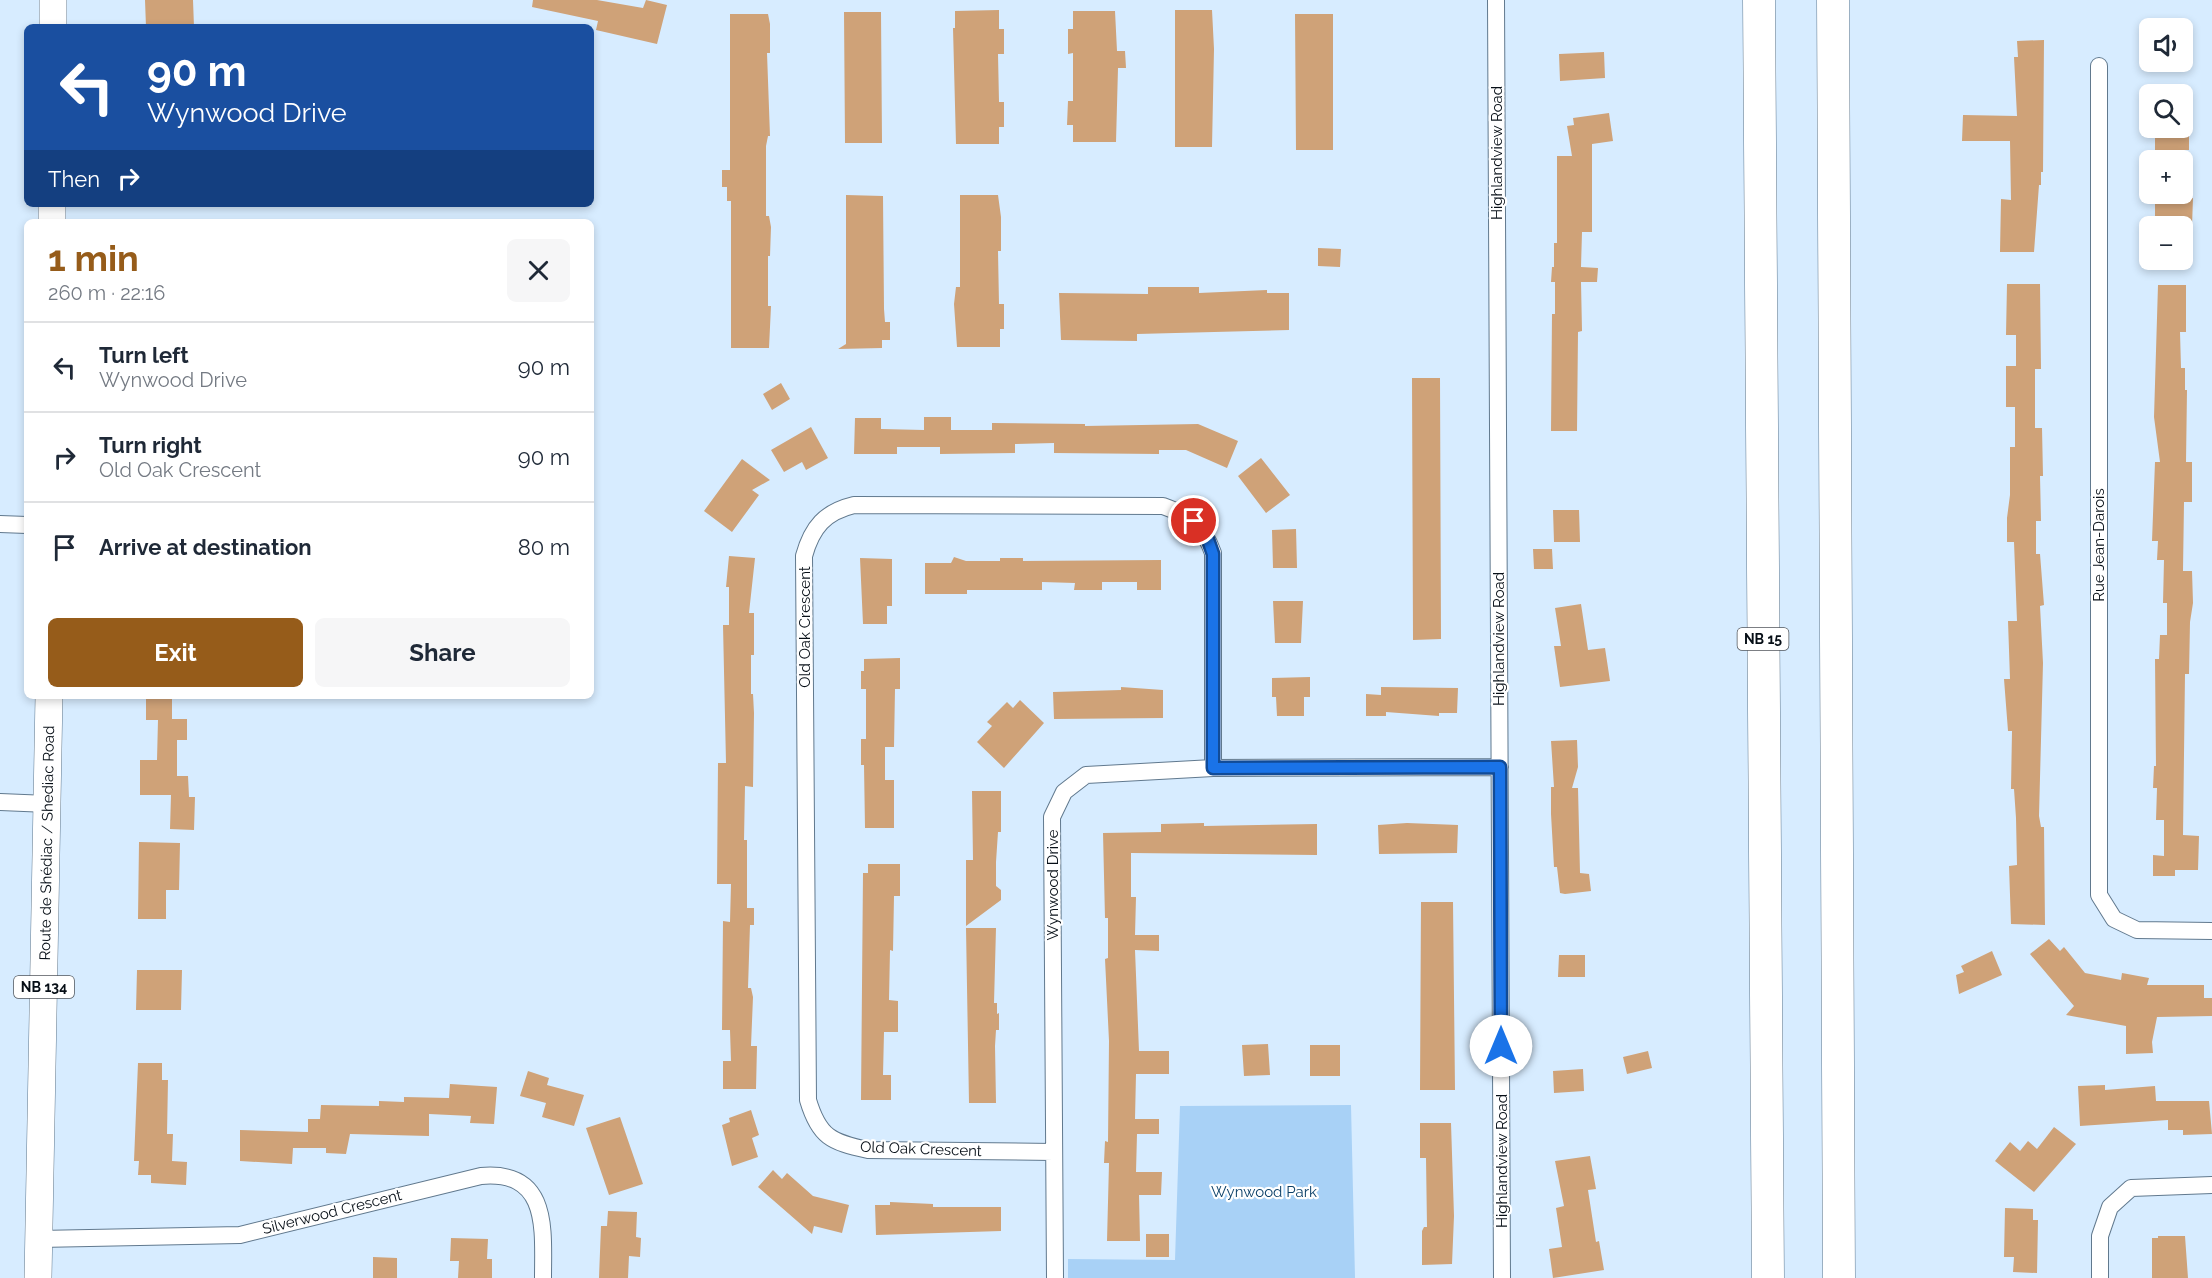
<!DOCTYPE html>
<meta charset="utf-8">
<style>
:root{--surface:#fff;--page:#f6f6f7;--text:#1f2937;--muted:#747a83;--line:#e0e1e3;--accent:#965c1a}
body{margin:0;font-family:Raleway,sans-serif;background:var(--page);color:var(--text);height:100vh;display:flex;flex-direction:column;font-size:22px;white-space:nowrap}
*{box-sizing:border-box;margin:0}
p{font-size:20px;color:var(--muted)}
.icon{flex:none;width:33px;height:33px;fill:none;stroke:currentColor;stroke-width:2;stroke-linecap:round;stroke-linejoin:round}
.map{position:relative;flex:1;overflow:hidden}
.side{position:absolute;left:24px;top:219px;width:570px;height:480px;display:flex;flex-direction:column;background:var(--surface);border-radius:9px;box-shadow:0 3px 9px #0003}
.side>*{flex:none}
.guide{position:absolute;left:24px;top:24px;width:570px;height:183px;border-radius:9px;box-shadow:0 3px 9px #0003;background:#1a4fa0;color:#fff;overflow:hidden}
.buttons{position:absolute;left:2139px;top:18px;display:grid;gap:12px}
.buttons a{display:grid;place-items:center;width:54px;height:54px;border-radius:9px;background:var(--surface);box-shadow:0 3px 9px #0003;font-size:30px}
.pin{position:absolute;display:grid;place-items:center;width:51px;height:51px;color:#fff;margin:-26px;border:3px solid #fff;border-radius:50%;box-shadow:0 2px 6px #0007}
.me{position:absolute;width:66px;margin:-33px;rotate:0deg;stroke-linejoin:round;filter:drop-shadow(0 0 4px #0008)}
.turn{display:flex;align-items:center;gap:21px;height:126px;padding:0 24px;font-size:27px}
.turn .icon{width:78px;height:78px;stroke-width:2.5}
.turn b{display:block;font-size:42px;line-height:51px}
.then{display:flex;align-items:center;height:57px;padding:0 24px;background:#0003;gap:12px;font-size:22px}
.round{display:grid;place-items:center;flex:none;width:63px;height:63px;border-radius:9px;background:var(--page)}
.summary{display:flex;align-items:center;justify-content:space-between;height:102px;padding:0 24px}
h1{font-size:36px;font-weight:700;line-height:45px;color:var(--accent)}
.cta{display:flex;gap:12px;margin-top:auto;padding:12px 24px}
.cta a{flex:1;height:69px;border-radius:9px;background:var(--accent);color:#fff;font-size:24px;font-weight:700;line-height:69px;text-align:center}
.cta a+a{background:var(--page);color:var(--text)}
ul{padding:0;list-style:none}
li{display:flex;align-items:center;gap:18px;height:90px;padding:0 24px;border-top:2px solid var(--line)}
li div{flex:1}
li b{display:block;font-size:22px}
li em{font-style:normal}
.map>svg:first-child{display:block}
.green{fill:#a8d1f6}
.building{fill:#cfa278}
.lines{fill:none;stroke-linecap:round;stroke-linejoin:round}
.street-casing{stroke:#61798e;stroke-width:18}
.primary-casing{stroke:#61798e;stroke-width:28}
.highway-casing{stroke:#61798e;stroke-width:33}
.street{stroke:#fff;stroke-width:16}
.primary{stroke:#fff;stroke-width:27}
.highway{stroke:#fff;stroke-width:32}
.route-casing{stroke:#114b97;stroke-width:15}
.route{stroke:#1a73e8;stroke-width:10}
.labels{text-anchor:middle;stroke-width:4.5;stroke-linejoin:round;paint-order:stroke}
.shield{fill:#fff;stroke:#51565c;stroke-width:1.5}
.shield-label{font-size:14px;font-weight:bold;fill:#060e16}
.street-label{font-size:15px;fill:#060e16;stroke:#fff}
.park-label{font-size:15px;fill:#0c4169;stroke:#fff}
</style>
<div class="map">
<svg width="2212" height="1278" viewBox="0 0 2212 1278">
<rect width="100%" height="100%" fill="#d7ecff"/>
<path class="green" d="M1351,1105l4,173h-287v-19l107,1 5,-154z"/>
<path class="building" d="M145,0h48l1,27h-48z
M533,0h64l46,8 3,-8 21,5 -10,39 -61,-14 2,-9 -66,-14z
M999,10v19h5v25h-6l1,48h5v25h-5v17h-43l-3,-116h2v-17z
M1175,10h37l2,39 -2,98h-37z
M1073,11h42l2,40h8l1,17h-8l-2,74h-43v-17h-6l1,-24h5v-48l-5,1v-25h5z
M844,12h37l1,131h-37z
M730,14h38l2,10v29h-3l3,83h-2l-2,10v70h3l2,11 -1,29h-2v50h3l-2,42h-38v-147h-4v-14h-5v-17h8z
M1295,14h38v136h-37z
M2044,40l-1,132h-2v13h-2l-5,67h-34l1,-53 10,1 -1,-59h-48l1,-26 54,1 -3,-59h4l-1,-16z
M1604,52l1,26 -45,3 -1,-27z
M1609,113l4,28 -21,3v88h-10l-1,35 17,1 -1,14h-16l1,49 -4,1 -1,99h-26l1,-117h3v-32h-4l1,-15h2v-24h3v-87h15l-5,-30 7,-1 -1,-7z
M2160,128h26v7h3v15h-34v-16h5z
M846,195l37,1 1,113 1,13h5v18h-8v8l-44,1 8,-5z
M960,195h38l3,22v34h-3l1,53h5v25h-4v18h-43l-3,-43 2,-17h4z
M2155,198h38l-1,28h-33v-4h-4z
M1318,248l23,1 -1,18 -22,-1z
M2007,284h33l1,85h-6v59h7l1,48h-3l1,45h-5v33h4l4,51 -4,1 3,57 -4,153 2,11h3l1,98 -34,-1 -2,-58 8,-1 -1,-47 -2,-29h-3l1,-58h-4l-4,-52h6l-2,-58h9l-3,-79h-7v-24l3,-23v-48h5v-40h-9v-41h10v-31h-10z
M2158,285h28v47h-6l1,36h4v22h2l-1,72h6v40h-8l-1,69h9l1,32 -3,19 -1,52h-4l-2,161 16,1 -1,34h-23v6h-22v-21l11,1v-36h-8l1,-32h-4l1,-22h2l-1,-107h4l1,-24h7v-32h-4l1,-43h-7l1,-19h-6l3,-79h5l-6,-45z
M1148,287h51v6l68,-3v3h22v37l-152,4v7l-76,-1 -2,-47 89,1z
M1412,378h28l1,261 -28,1z
M781,383l9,16 -18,11 -9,-16z
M924,417h27v13h41v-7l93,1v2l113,-2 40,17 -11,27 -41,-18h-27v4l-105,-1v-10l-39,1v9l-75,1v-7h-43v7h-43l1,-36h26v11l43,1z
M811,427l17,31 -22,12 -4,-8 -18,10 -13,-22z
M1261,458l29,37 -24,18 -28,-37z
M742,459l28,21 -18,10 7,5 -27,37 -28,-21z
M1553,510h26l1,32h-26z
M1296,529l1,39h-24l-1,-38z
M1533,549h19l1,20h-19z
M729,556l26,2 -6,55h5v42h-3v39h2l1,19 -1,74 -8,-1 -1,54h3v68h7v17h-4l-2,63h3l2,9 -2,49h6l-1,43h-33v-28h8l-1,-31h-8l1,-109 7,1 1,-38h-14l1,-121h8l-3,-138h6v-38h-3z
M954,557l12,4h34v-3h23v3l138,-1v30h-24v-8h-35v8h-28l1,-7 -33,-1v8h-75v4h-42v-31h26z
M860,558l32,1v47h-5v18h-24z
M1273,601h30l-2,42h-26z
M1581,604l7,46 17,-2 5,33 -50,6 -6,-41h7l-6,-38z
M900,658v31h-5l-1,58h-9v33h9v48h-29l-1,-63h-3v-26h5v-50h-5v-18h3v-12z
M1310,677v20h-6v19h-27l-1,-19h-4v-19z
M1121,687l42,3v28l-109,1 -1,-27 68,-2z
M1381,687l77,1 -1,25h-18v3l-53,-4v4h-20v-22l15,1z
M146,696h26v23h15v21h-10v36h11l1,21h6l-1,33 -24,-1 1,-34h-31v-35h17l1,-40h-12z
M1020,700l24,23 -40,45 -27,-26 15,-16 -5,-4 20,-20 6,6z
M1577,740l1,27 -6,21h6l2,85 9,1 2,17 -26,3 -5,-1 -3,-26h-3l-3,-53v-27h3l-3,-46z
M972,791h29v41h-3l-2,30v24l5,4v10l-35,26v-66h7z
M1204,823v3l113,-2v31l-186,-2v44h5l-1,38h24v16l-24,-1 4,101h30v23h-33l-1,45h24v15h-22l-1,38h26l-1,23h-22l1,46h-33l2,-78h-5l1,-22 3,1 1,-101 -4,-82 3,-1v-40h-3l-2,-85 58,-1v-8z
M1407,823l51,2 -1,28 -78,1 -1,-29z
M139,842l41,1 -1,47h-13v29h-28z
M868,864h32v32h-6l-1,55 -3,-1 -1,50 9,1v31h-14l-1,43h8v25h-30l2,-227h5z
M1421,902h32l2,188h-35z
M966,928h30l-2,75h3v11l2,-1v17h-3l-1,16 1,57h-27z
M2049,939l11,12 4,-4 21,26 36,7 1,-7 27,5 -2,7h57v13h8v18l-55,1 -5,25 1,11 -27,1v-28l-60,-11 8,-9 -44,-52z
M1992,951l10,24 -43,19 -3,-19 8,-3 -3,-6z
M1559,955h26v22h-27z
M137,970h45l-1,40h-45z
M1268,1044l2,31 -26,1 -2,-31z
M1310,1045h30v31h-30z
M1648,1051l4,17 -25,6 -4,-17z
M138,1063h24v17h6l-1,54h6l-1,27 15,1 -1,23 -35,-2v-8h-13l1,-14h-5z
M1583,1069l1,22 -30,2 -1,-22z
M528,1071l21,7 -2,7 37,10 -10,31 -32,-9 4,-14 -26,-7z
M450,1084l47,3 -3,37 -24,-1 1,-7 -42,-2v22l-79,-2 -4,20 -20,-1v-5h-33l-1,16 -52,-3v-31l68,2v-13h12l1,-14 58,1v-5l25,1v-5l45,1z
M2105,1085v5l50,-4 1,15h53l3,33 -29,1v-5h-15v-10l-88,6 -2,-40z
M751,1110l8,25 -7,3 6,19 -26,9 -10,-41 8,-3 -1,-4z
M620,1117l23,67 -34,11 -23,-67z
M1420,1123h31l3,93 -2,48 -30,1v-34l2,-4h3l-1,-69h-6z
M2054,1127l22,17 -42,48 -39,-31 15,-19 10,9 8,-10 9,8z
M1590,1156l6,33 -8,1 8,52 3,-1 5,29 -51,8 -4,-29 13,-2 -6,-39 8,-2 -9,-45z
M773,1170l9,9 5,-6 26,23 36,9 -7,28 -28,-7 -2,8 -54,-47z
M890,1202l43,2v3h68v24l-125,4 -1,-30h15z
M2005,1208l28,1v11h5l-1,53 -24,-1 1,-15h-10z
M608,1211l29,1 -1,25 5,1 -1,19 -11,-1 -1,22h-29l2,-52h6z
M1146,1234h23v23h-23z
M2158,1236h27l3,42h-36v-40h6z
M451,1238l37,1 -1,20h5v19h-34l1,-17h-9z
M373,1257l24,1v20h-24z"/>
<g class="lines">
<g class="street-casing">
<path id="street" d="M1496,0l6,1278
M2099,66v829l15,24 23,11 75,1
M0,524l27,1
M0,802l48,2
M1054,1152l-186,-2c-37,-8 -49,-13 -60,-50l-4,-544c8,-29 21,-44 50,-51l309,1c28,10 40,19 50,47v215
M39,1239l201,-4 241,-59c69,-6 62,54 62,102
M1055,1278l-3,-461 12,-25 22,-17 127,-7 287,-1
M2100,1278v-42l10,-29 21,-19 81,-3"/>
</g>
<g class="primary-casing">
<path id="primary" d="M53,27v-27
M52,222v-18
M38,1278l11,-582"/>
</g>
<g class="highway-casing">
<path id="highway" d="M1759,0l9,1278
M1833,0l6,1278"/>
</g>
<use href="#street" class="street"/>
<use href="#primary" class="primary"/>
<use href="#highway" class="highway"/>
</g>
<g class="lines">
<g class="route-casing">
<path id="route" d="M1194,521l12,13 7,20v214l287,-1 1,279"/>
</g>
<use href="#route" class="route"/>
</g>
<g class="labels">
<g class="shield">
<rect x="1737.5" y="628" width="51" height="22" rx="4.5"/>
<rect x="14" y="976" width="60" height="22" rx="4.5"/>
</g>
<g class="shield-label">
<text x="1763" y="644">NB 15</text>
<text x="44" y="992">NB 134</text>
</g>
<g class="street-label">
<text transform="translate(1497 153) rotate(-90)" y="5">Highlandview Road</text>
<text transform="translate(2099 545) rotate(-90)" y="5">Rue Jean-Darois</text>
<text transform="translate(805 627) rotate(-90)" y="5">Old Oak Crescent</text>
<text transform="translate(1499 639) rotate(-90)" y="5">Highlandview Road</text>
<text transform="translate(47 843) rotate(-89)" y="5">Route de Shédiac / Shediac Road</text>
<text transform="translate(1053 885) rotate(-90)" y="5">Wynwood Drive</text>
<text transform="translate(921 1149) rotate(2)" y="5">Old Oak Crescent</text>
<text transform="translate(1502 1161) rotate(-90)" y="5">Highlandview Road</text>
<text transform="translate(332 1212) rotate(-14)" y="5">Silverwood Crescent</text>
</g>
<g class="park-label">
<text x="1264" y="1197">Wynwood Park</text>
</g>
</g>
</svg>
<div class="buttons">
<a><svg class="icon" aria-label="sound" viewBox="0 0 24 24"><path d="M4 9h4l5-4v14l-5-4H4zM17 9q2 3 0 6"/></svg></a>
<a><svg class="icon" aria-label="search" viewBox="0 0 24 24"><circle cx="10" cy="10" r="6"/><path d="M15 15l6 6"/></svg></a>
<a>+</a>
<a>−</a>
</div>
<div class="pin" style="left:1194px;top:521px;background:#d93025"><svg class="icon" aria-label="arrive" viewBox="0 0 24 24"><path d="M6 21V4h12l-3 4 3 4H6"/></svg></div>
<svg class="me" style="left:1501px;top:1046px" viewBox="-20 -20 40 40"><circle r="19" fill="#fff"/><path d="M0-13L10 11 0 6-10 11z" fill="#1a73e8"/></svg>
<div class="guide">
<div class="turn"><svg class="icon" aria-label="left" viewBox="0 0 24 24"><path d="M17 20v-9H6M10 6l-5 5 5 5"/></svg><div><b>90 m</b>Wynwood Drive</div></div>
<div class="then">Then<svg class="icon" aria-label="right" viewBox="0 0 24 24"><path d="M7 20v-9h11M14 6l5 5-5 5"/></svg></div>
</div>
<section class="side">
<div class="summary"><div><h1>1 min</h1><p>260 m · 22:16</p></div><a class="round"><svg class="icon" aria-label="close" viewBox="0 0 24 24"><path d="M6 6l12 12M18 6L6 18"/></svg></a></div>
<ul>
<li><svg class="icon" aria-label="left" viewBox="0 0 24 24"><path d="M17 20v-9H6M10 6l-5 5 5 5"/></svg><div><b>Turn left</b><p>Wynwood Drive</p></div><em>90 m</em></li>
<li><svg class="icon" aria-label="right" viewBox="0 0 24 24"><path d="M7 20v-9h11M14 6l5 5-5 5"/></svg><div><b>Turn right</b><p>Old Oak Crescent</p></div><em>90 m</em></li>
<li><svg class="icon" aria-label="arrive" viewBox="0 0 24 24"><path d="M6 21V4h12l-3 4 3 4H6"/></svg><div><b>Arrive at destination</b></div><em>80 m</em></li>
</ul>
<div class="cta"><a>Exit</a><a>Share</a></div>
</section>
</div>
